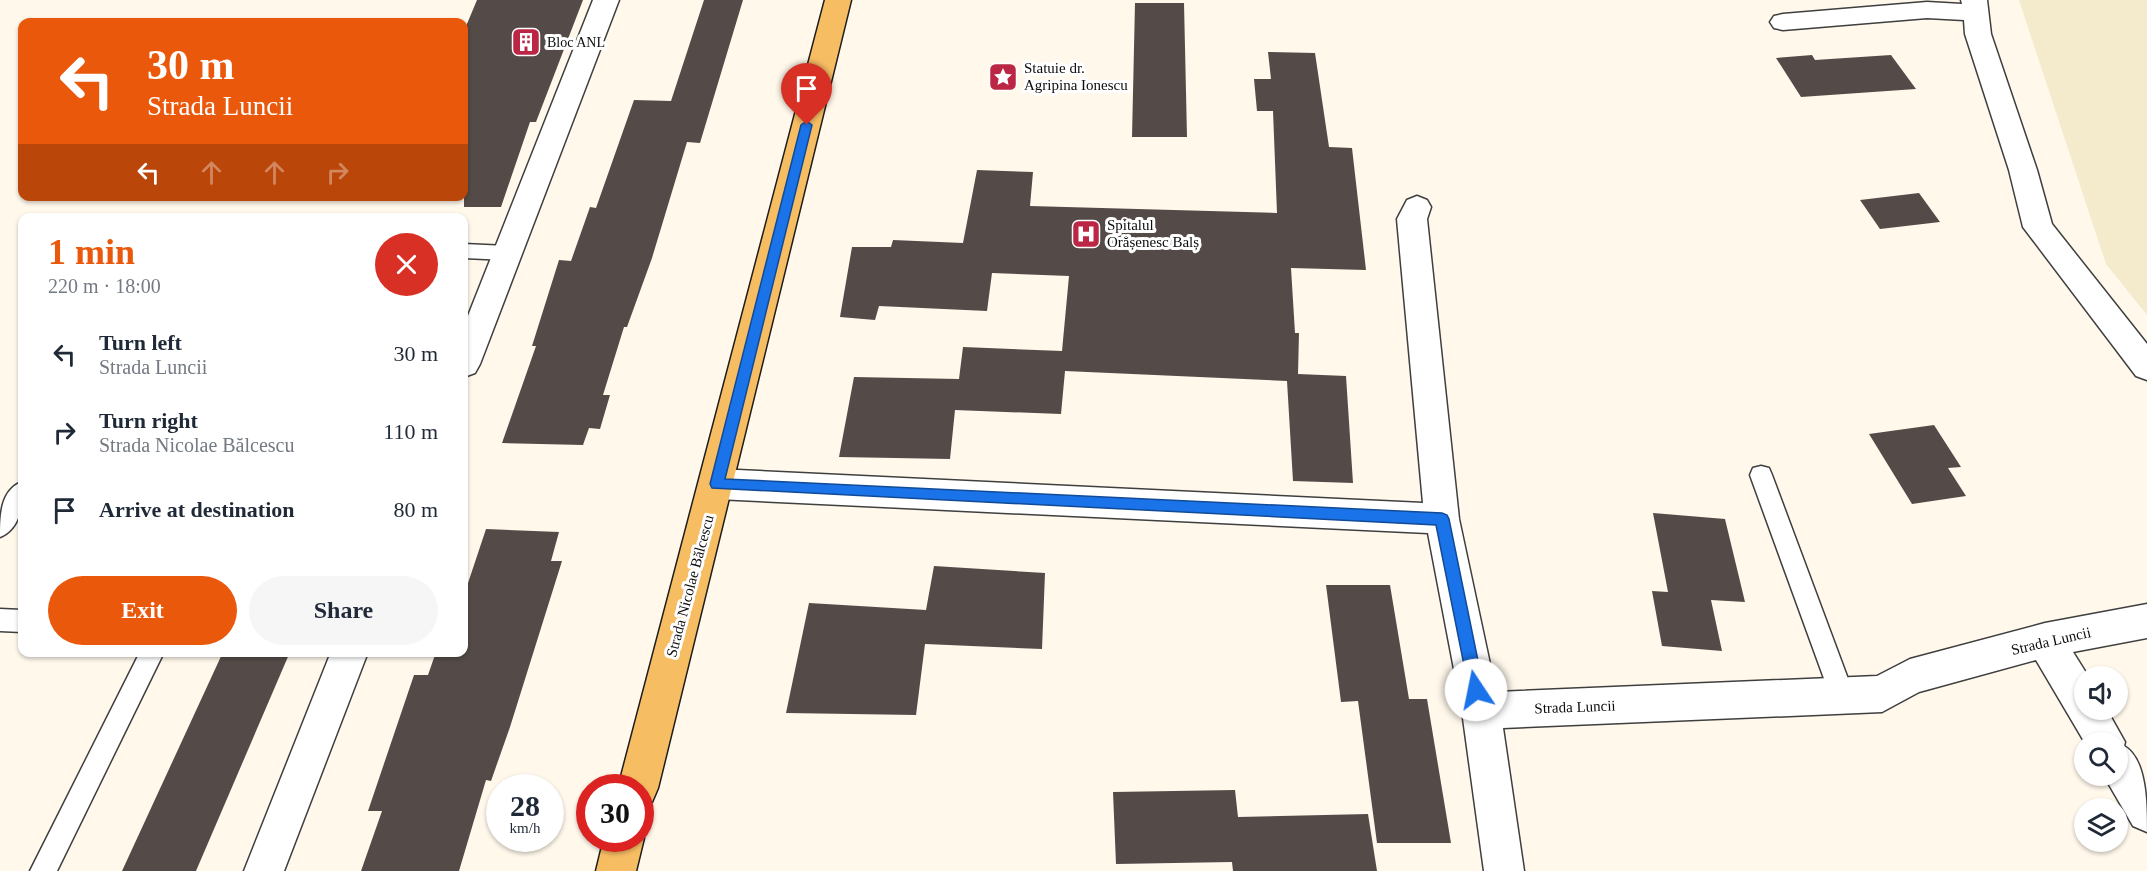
<!DOCTYPE html>
<meta charset="utf-8">
<style>
:root{--surface:#fff;--page:#f6f6f7;--text:#1f2937;--muted:#747a83;--accent:#ea580c}
body{margin:0;font-family:"Times New Roman",serif;background:var(--page);color:var(--text);height:100vh;display:flex;flex-direction:column;font-size:22px;white-space:nowrap}
*{box-sizing:border-box;margin:0}
p{font-size:20px;color:var(--muted)}
.icon{flex:none;width:33px;height:33px;fill:none;stroke:currentColor;stroke-width:2;stroke-linecap:round;stroke-linejoin:round}
.map{position:relative;flex:1;overflow:hidden}
.sheet{position:absolute;left:18px;top:213px;width:450px;height:444px;display:flex;flex-direction:column;background:var(--surface);border-radius:12px;box-shadow:0 2px 4px #0004}
.sheet>*{flex:none}
.hud{position:absolute;left:18px;top:18px;width:450px;height:183px;border-radius:12px;box-shadow:0 2px 4px #0004;background:#ea580c;color:#fff;overflow:hidden}
.buttons{position:absolute;left:2074px;top:666px;display:grid;gap:12px}
.buttons a{display:grid;place-items:center;width:54px;height:54px;border-radius:50%;background:var(--surface);box-shadow:0 2px 4px #0004;font-size:30px}
.speed{position:absolute;left:486px;top:774px;display:flex;gap:12px;font-size:30px;font-weight:700;text-align:center}
.speed>*{display:grid;place-content:center;width:78px;height:78px;border-radius:50%;background:var(--surface);box-shadow:0 2px 4px #0004;line-height:1}
.speed small{font-size:15px;font-weight:400}
.speed .limit{border:9px solid #d22;background:#fff;color:#111}
.pin{position:absolute;display:grid;place-items:center;width:51px;height:51px;color:#fff;margin:-62px -26px;border-radius:50% 50% 50% 0;rotate:-45deg;box-shadow:0 0 6px #0007}
.pin .icon{rotate:45deg}
.me{position:absolute;width:66px;margin:-33px;rotate:349deg;stroke-linejoin:round;filter:drop-shadow(0 0 4px #0008)}
.turn{display:flex;align-items:center;gap:21px;height:126px;padding:0 30px;font-size:27px}
.turn .icon{width:78px;height:78px;stroke-width:2.5}
.turn b{display:block;font-size:42px;line-height:51px}
.lanes{display:flex;align-items:center;height:57px;padding:0 30px;background:#0003;justify-content:center;gap:30px;direction:ltr}
.lanes .off{opacity:.35}
.round{display:grid;place-items:center;flex:none;width:63px;height:63px;border-radius:32px;background:var(--page)}
.summary{display:flex;align-items:center;justify-content:space-between;height:102px;padding:0 30px}
h1{font-size:36px;font-weight:800;line-height:45px;color:var(--accent)}
.primary-button{display:flex;gap:12px;margin-top:auto;padding:12px 30px}
.primary-button a{flex:1;height:69px;border-radius:36px;background:var(--accent);color:#fff;font-size:24px;font-weight:800;line-height:69px;text-align:center}
.primary-button a+a{background:var(--page);color:var(--text)}
ul{padding:0;list-style:none}
li{display:flex;align-items:center;gap:18px;height:78px;padding:0 30px}
li div{flex:1}
li b{display:block;font-size:22px}
li em{font-style:normal}
.map>svg:first-child{display:block}
.farmland{fill:#f4eacc}
.building{fill:#544b48}
.lines{fill:none;stroke-linecap:round;stroke-linejoin:round}
.service-casing{stroke:#3f3f3f;stroke-width:3}
.minor-casing{stroke:#3f3f3f;stroke-width:3}
.primary-casing{stroke:#1d1d1d;stroke-width:3}
.service{fill:#fff;fill-rule:evenodd}
.minor{fill:#fff;fill-rule:evenodd}
.primary{fill:#f7bd63;fill-rule:evenodd}
.route{fill:#1a73e8;stroke:#114b97;stroke-width:1.5}
.labels{text-anchor:middle;stroke-width:6;stroke-linejoin:round;paint-order:stroke}
.far-poi-label{font-size:14px;fill:#0c0c0c;stroke:#fff;text-anchor:start}
.poi-label{font-size:15px;fill:#0c0c0c;stroke:#fff;text-anchor:start}
.street-label{font-size:15px;fill:#0c0c0c;stroke:#fff}
</style>
<div class="map">
<svg width="2147" height="871" viewBox="0 0 2147 871">
<rect width="100%" height="100%" fill="#fff8eb"/>
<path class="farmland" d="M2019,0h128v315l-41,-51z"/>
<path class="building" d="M477,0h106l-47,122h-6l-29,85h-37v-176z
M704,0h39l-43,143 -13,-1 -35,116 -25,69h-3l-21,68h7l-10,34 -11,-1 -6,17 -81,-2 34,-97h-4l27,-86 12,1 19,-54 6,1 38,-108 37,1z
M1135,3h49l3,134h-55z
M1268,52l47,1 14,94 23,1 14,122 -75,-2 4,65h4l-1,41 48,2 7,107 -60,-2 -6,-100 -222,-10 -4,43 -106,-4 -5,49 -111,-2 15,-80 105,2 4,-32 99,4 7,-75 -77,-3 -5,38 -108,-5 -4,14 -35,-3 12,-70h39l2,-7 70,3 14,-73 56,2 -3,34 247,7 -4,-102h-16l-3,-32h17z
M1812,55l3,5 76,-5 25,34 -115,8 -25,-39z
M1919,193l21,29 -60,7 -20,-29z
M1934,425l27,42 -13,1 18,28 -54,8 -43,-70z
M1653,513l72,6 20,83 -34,-2 11,51 -60,-5 -10,-55 16,1z
M486,529l73,3 -8,29h11l-52,166 -19,54 -5,-1 -27,91h-98l21,-60h-14l46,-136h14l8,-23h28v-57z
M934,566l111,7 -3,76 -117,-5 -9,71 -130,-2 23,-110 117,7z
M1326,585h64l19,114h18l24,144h-74l-19,-142 -17,1z
M223,652h67l-94,219h-74z
M1235,790l3,27 130,-3 9,57h-144l-1,-9 -116,2 -3,-72z"/>
<g class="lines">
<g class="service-casing">
<path id="service" d="M464,244l43,2 7,2 2,5 -2,5 -7,2 -43,-2z
M1761,466l8,2 3,7 82,220 -4,8 -8,3 -8,-3 -4,-8 -80,-220 3,-7z
M22,482c2,19 -1,47 -22,55 0,-20 0,-47 22,-55z
M0,609l22,1v22l-22,-1z
M140,652h24l-107,219h-27z"/>
</g>
<g class="minor-casing">
<path id="minor" d="M593,0h26l-139,364 -5,9 -11,4v-51z
M1961,0h26l4,34 46,136 15,54 95,120v36l-11,-4 -113,-149 -14,-57 -44,-136 -1,-14 -37,-2 -144,12 -9,-2 -4,-6 4,-6 9,-2 144,-12 35,2z
M1417,196l10,4 4,7 -4,12 32,300 37,173 381,-16 33,-17 135,-36 102,-19v34l-74,14 15,24h-3v34h22l18,32 -1,4c23,13 23,59 23,86l-14,-6 -29,-50h14v-34l-33,1 -49,-83 -117,32 -37,20 -379,16 21,143h-40l-22,-160 -34,-178 -711,-34 -12,-5 -5,-10 5,-10 12,-5 706,34 -26,-284 10,-19z
M331,652h37l-84,219h-40z"/>
</g>
<g class="primary-casing">
<path id="primary" d="M825,0h26l-193,788 -6,14 -12,5v-19h-22z
M640,829l4,9 -8,33h-40l8,-33h36z"/>
</g>
<use href="#service" class="service"/>
<use href="#minor" class="minor"/>
<use href="#primary" class="primary"/>
</g>
<path class="route" d="M807,121l5,4 -87,354 717,34 5,2 2,4 35,171 -2,5 -6,2 -5,-2 -2,-5 -33,-165 -724,-37 -2,-4 91,-359z"/>
<defs>
<g id="building-square" transform="scale(1.5)"><rect x="-9" y="-9" width="18" height="18" rx="4" fill="#ba2643" stroke="#fff"/><path d="M-4-6H4V6H1V3H-1V6H-4ZM-2.5-4.3h1.7v1.8h-1.7ZM.8-4.3h1.7v1.8H.8ZM-2.5-1h1.7V.8h-1.7ZM.8-1h1.7V.8H.8Z" fill="#fff"/></g>
<g id="sight-square" transform="scale(1.5)"><rect x="-9" y="-9" width="18" height="18" rx="4" fill="#ba2643" stroke="#fff"/><path d="M0-6L1.8-2.2L6-1.7L2.9 1.2L3.7 5.4L0 3.3L-3.7 5.4L-2.9 1.2L-6-1.7L-1.8-2.2Z" fill="#fff"/></g>
<g id="hospital-square" transform="scale(1.5)"><rect x="-9" y="-9" width="18" height="18" rx="4" fill="#ba2643" stroke="#fff"/><path d="M-5-5h3v3.5h4V-5h3V5h-3V1.5h-4V5h-3Z" fill="#fff"/></g>
</defs>
<g fill-rule="evenodd">
<use href="#building-square" x="526" y="42"/>
<use href="#sight-square" x="1003" y="77"/>
<use href="#hospital-square" x="1086" y="234"/>
</g>
<g class="labels">
<g class="far-poi-label">
<text x="547" y="47">Bloc ANL</text>
</g>
<g class="poi-label">
<text x="1024" y="73">Statuie dr.<tspan x="1024" dy="17">Agripina Ionescu</tspan></text>
<text x="1107" y="230">Spitalul<tspan x="1107" dy="17">Orășenesc Balș</tspan></text>
</g>
<g class="street-label">
<text transform="translate(690 586) rotate(-75)" y="5">Strada Nicolae Bălcescu</text>
<text transform="translate(2051 641) rotate(-13)" y="5">Strada Luncii</text>
<text transform="translate(1575 707) rotate(-2)" y="5">Strada Luncii</text>
</g>
</g>
</svg>
<div class="buttons">
<a><svg class="icon" aria-label="sound" viewBox="0 0 24 24"><path d="M4 9h4l5-4v14l-5-4H4zM17 9q2 3 0 6"/></svg></a>
<a><svg class="icon" aria-label="search" viewBox="0 0 24 24"><circle cx="10" cy="10" r="6"/><path d="M15 15l6 6"/></svg></a>
<a><svg class="icon" aria-label="layers" viewBox="0 0 24 24"><path d="M12 4l9 5-9 5-9-5zM3 14l9 5 9-5"/></svg></a>
</div>
<div class="speed"><div>28<small>km/h</small></div><div class="limit">30</div></div>
<div class="pin" style="left:807px;top:125px;background:#d93025"><svg class="icon" aria-label="arrive" viewBox="0 0 24 24"><path d="M6 21V4h12l-3 4 3 4H6"/></svg></div>
<svg class="me" style="left:1476px;top:690px" viewBox="-20 -20 40 40"><circle r="19" fill="#fff"/><path d="M0-13L10 11 0 6-10 11z" fill="#1a73e8"/></svg>
<div class="hud">
<div class="turn"><svg class="icon" aria-label="left" viewBox="0 0 24 24"><path d="M17 20v-9H6M10 6l-5 5 5 5"/></svg><div><b>30 m</b>Strada Luncii</div></div>
<div class="lanes"><svg class="icon" aria-label="left" viewBox="0 0 24 24"><path d="M17 20v-9H6M10 6l-5 5 5 5"/></svg><svg class="icon off" aria-label="ahead" viewBox="0 0 24 24"><path d="M12 20V5M6 11l6-6 6 6"/></svg><svg class="icon off" aria-label="ahead" viewBox="0 0 24 24"><path d="M12 20V5M6 11l6-6 6 6"/></svg><svg class="icon off" aria-label="right" viewBox="0 0 24 24"><path d="M7 20v-9h11M14 6l5 5-5 5"/></svg></div>
</div>
<section class="sheet">
<div class="summary"><div><h1>1 min</h1><p>220 m · 18:00</p></div><a class="round" style="background:#d93025;color:#fff"><svg class="icon" aria-label="close" viewBox="0 0 24 24"><path d="M6 6l12 12M18 6L6 18"/></svg></a></div>
<ul>
<li><svg class="icon" aria-label="left" viewBox="0 0 24 24"><path d="M17 20v-9H6M10 6l-5 5 5 5"/></svg><div><b>Turn left</b><p>Strada Luncii</p></div><em>30 m</em></li>
<li><svg class="icon" aria-label="right" viewBox="0 0 24 24"><path d="M7 20v-9h11M14 6l5 5-5 5"/></svg><div><b>Turn right</b><p>Strada Nicolae Bălcescu</p></div><em>110 m</em></li>
<li><svg class="icon" aria-label="arrive" viewBox="0 0 24 24"><path d="M6 21V4h12l-3 4 3 4H6"/></svg><div><b>Arrive at destination</b></div><em>80 m</em></li>
</ul>
<div class="primary-button"><a>Exit</a><a>Share</a></div>
</section>
</div>
